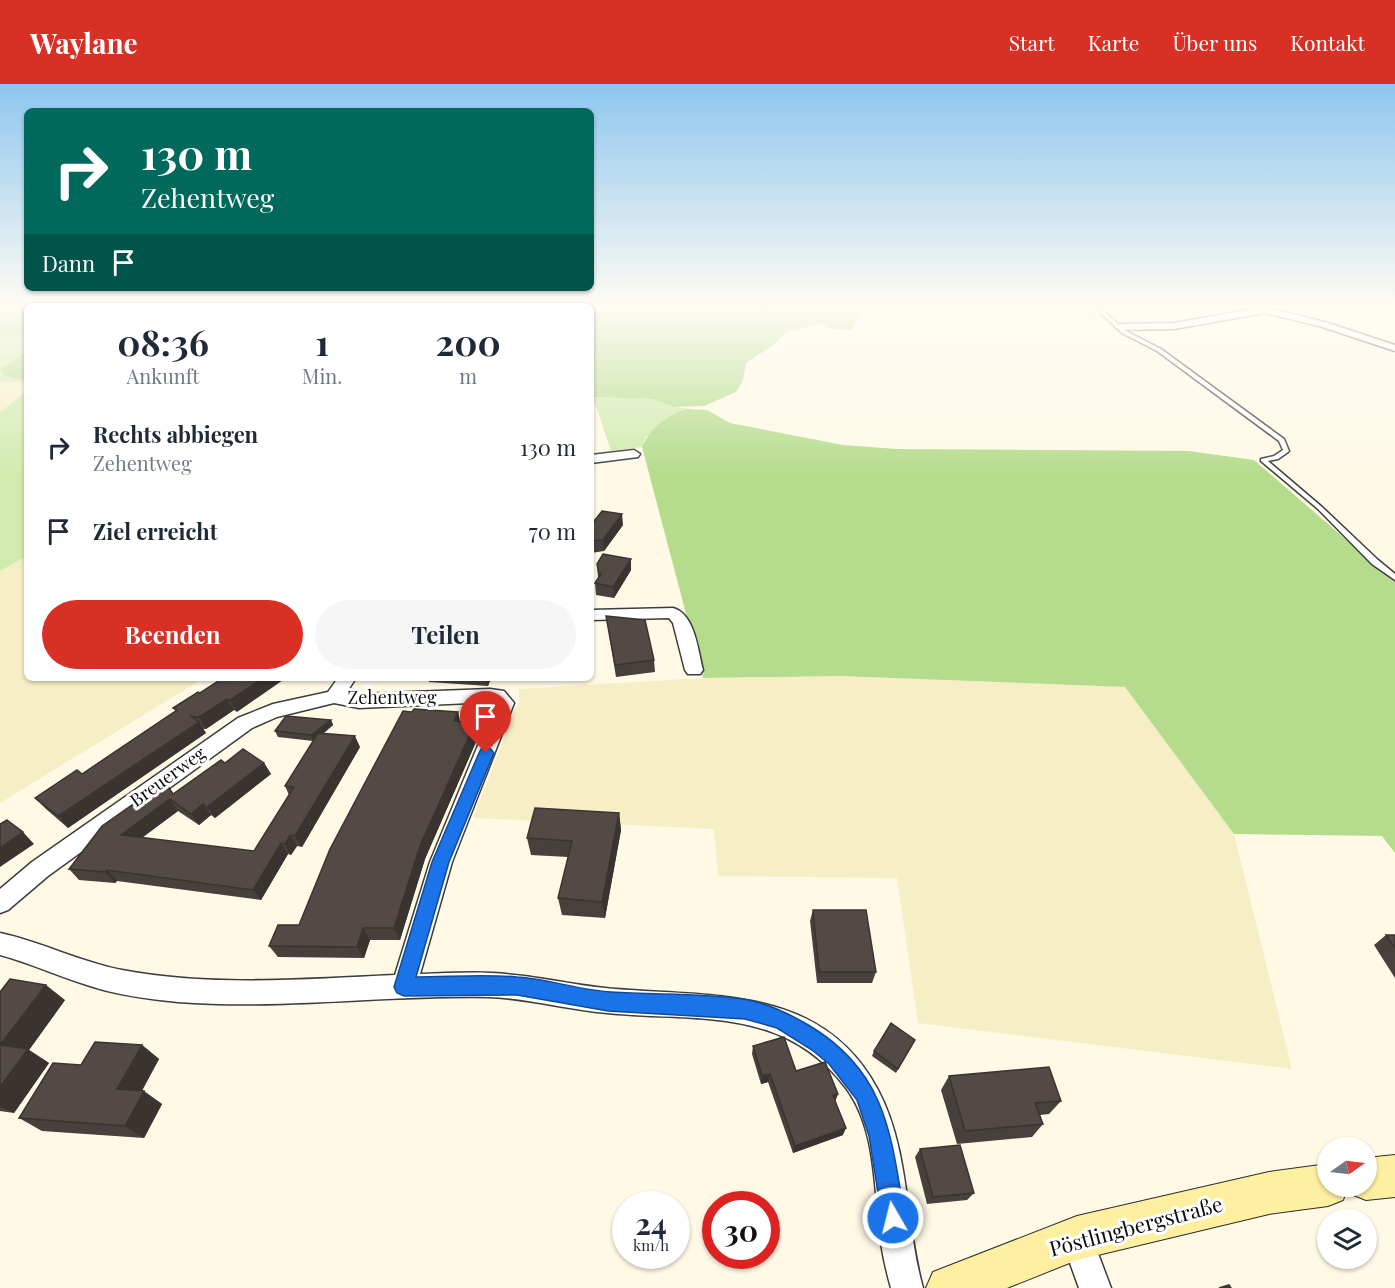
<!DOCTYPE html>
<html lang="de">
<meta charset="utf-8">
<style>
:root{--surface:#fff;--page:#f6f6f7;--text:#1f2937;--muted:#747a83;--accent:#d93025}
body{margin:0;font-family:"Playfair Display",serif;background:var(--page);color:var(--text);height:100vh;display:flex;flex-direction:column;font-size:22px;white-space:nowrap}
*{box-sizing:border-box;margin:0}
p{font-size:20px;color:var(--muted)}
.icon{flex:none;width:33px;height:33px;fill:none;stroke:currentColor;stroke-width:2;stroke-linecap:round;stroke-linejoin:round}
.map{position:relative;flex:1;overflow:hidden}
.panel{position:absolute;left:24px;top:219px;width:570px;height:378px;display:flex;flex-direction:column;background:var(--surface);border-radius:9px;box-shadow:0 2px 4px #0004}
.panel>*{flex:none}
.guide{position:absolute;left:24px;top:24px;width:570px;height:183px;border-radius:9px;box-shadow:0 2px 4px #0004;background:#00695c;color:#fff;overflow:hidden}
.needle{width:39px;rotate:76deg}
.buttons{position:absolute;left:1317px;top:1053px;display:grid;gap:12px}
.buttons a{display:grid;place-items:center;width:60px;height:60px;border-radius:50%;background:var(--surface);box-shadow:0 2px 4px #0004;font-size:30px}
.speed{position:absolute;left:612px;top:1107px;display:flex;gap:12px;font-size:30px;font-weight:700;text-align:center}
.speed>*{display:grid;place-content:center;width:78px;height:78px;border-radius:50%;background:var(--surface);box-shadow:0 2px 4px #0004;line-height:1}
.speed small{font-size:15px;font-weight:400}
.speed .limit{border:9px solid #d22;background:#fff;color:#111}
.pin{position:absolute;display:grid;place-items:center;width:51px;height:51px;color:#fff;margin:-62px -26px;border-radius:50% 50% 50% 0;rotate:-45deg;box-shadow:0 0 6px #0007}
.pin .icon{rotate:45deg}
.me{position:absolute;width:66px;margin:-33px;rotate:352deg;stroke-linejoin:round;filter:drop-shadow(0 0 4px #0008)}
.turn{display:flex;align-items:center;gap:21px;height:126px;padding:0 18px;font-size:27px}
.turn .icon{width:78px;height:78px;stroke-width:2.5}
.turn b{display:block;font-size:42px;line-height:51px}
.then{display:flex;align-items:center;height:57px;padding:0 18px;background:#0003;gap:12px;font-size:22px}
.eta{display:flex;justify-content:space-evenly;align-items:center;height:102px;text-align:center}
.eta b{font-size:36px;font-weight:700;line-height:42px}
.primary-button{display:flex;gap:12px;margin-top:auto;padding:12px 18px}
.primary-button a{flex:1;height:69px;border-radius:36px;background:var(--accent);color:#fff;font-size:24px;font-weight:700;line-height:69px;text-align:center}
.primary-button a+a{background:var(--page);color:var(--text)}
ul{padding:0;list-style:none}
li{display:flex;align-items:center;gap:18px;height:84px;padding:0 18px}
li div{flex:1}
li b{display:block;font-size:22px}
li em{font-style:normal}
header{display:flex;align-items:center;gap:36px;box-sizing:border-box;height:84px;padding:0 30px;background:var(--accent);color:#fff}
header strong{font-size:28px}
nav{display:flex;gap:33px;margin-inline-start:auto;font-size:21px}
.map>svg:first-child{display:block}
.farmland{fill:#f6efc5}
.green{fill:#d1ebaf}
.forest{fill:#b5dc8d}
.lines{fill:none;stroke-linecap:round;stroke-linejoin:round}
.stream{stroke:#2a9bd5;stroke-width:4}
.lane-casing{stroke:#3d3d3d;stroke-width:3}
.street-casing{stroke:#3d3d3d;stroke-width:3}
.secondary-casing{stroke:#2c2c2c;stroke-width:2}
.lane{fill:#fff;fill-rule:evenodd}
.street{fill:#fff;fill-rule:evenodd}
.secondary{fill:#ffefa1;fill-rule:evenodd}
.wall{fill:#47403c}
.shaded-wall{fill:#3a3431}
.building{fill:#534a46;stroke:#3a3431;stroke-width:1.5}
.route{fill:#1a73e8;stroke:#114b97;stroke-width:1.5}
.labels{text-anchor:middle;stroke-width:6;stroke-linejoin:round;paint-order:stroke}
.street-label{font-size:18px;fill:#0a0a0a;stroke:#fff}
.near-street-label{font-size:21px;fill:#0a0a0a;stroke:#fff}
</style>
<header>
<strong>Waylane</strong>
<nav><a>Start</a><a>Karte</a><a>Über uns</a><a>Kontakt</a></nav>
</header>
<div class="map">
<svg width="1395" height="1204" viewBox="0 0 1395 1204">
<rect width="100%" height="100%" fill="#fff9e6"/>
<path class="farmland" d="M1009,220h84l16,20 -77,-13z
M0,297l27,2v8l-27,21z
M27,472v122h177l-204,125v-232z
M840,592l285,11 109,147 58,235 -374,-46 -21,-145 -179,-2 -4,-47 -241,-11 46,-118v-11l184,-11z"/>
<path class="green" d="M27,251v17l-27,17 4,6 22,4 1,4 -27,-2v-43z
M27,307v165l-27,15v-159z
M591,313l61,2 22,8 17,2h-5l-40,28 -4,10 -31,4 -16,-48h-4z"/>
<path class="forest" d="M0,220h864l8,5 -11,7 -10,14h-15l-16,-6 -33,8 -15,14 -26,17 -3,17 -7,12 -32,14 -30,1 -22,-8 -61,-2v-91h-564v29l-27,3z
M27,268v29l-23,-6 -4,-6z
M686,325l21,1 23,13 113,22 54,4 292,2 65,9 141,122v271l-13,-17 -148,-2 -109,-147 -285,-11 -137,2 -61,-231c8,-19 24,-31 44,-38z"/>
<g class="lines">
<path class="stream" d="M172,220l3,2
M465,222l9,-2"/>
<g class="lane-casing">
<path id="lane" d="M1091,220h5l30,27 35,18 123,90 5,12 -1,1 -10,7 -10,2 54,46 56,53 17,14v6l-23,-16 -54,-55 -57,-48v-2l13,-3 9,-6 -4,-9 -122,-90 -35,-18z"/>
</g>
<g class="street-casing">
<path id="street" d="M1260,220h9l-1,4 57,14 70,23v6l-76,-25 -54,-13 -91,16 -54,1 -5,-3 5,-3 54,-1 84,-15z
M634,366l6,4 -2,3 -47,6v-8z
M673,524c22,6 25,43 30,62l-3,4h-12l-3,-4 -12,-47 -4,-5 -78,2v-10z
M338,594h18l-10,15 13,1 131,-5 14,2 10,12 -62,159 -32,112c32,-1 64,-3 95,1 30,3 60,10 90,13 101,10 216,-6 273,102 32,60 27,134 45,198h-32c-5,-18 -9,-35 -11,-53 -6,-48 -4,-107 -34,-147 -63,-83 -149,-66 -239,-75 -40,-3 -79,-15 -119,-16 -103,-2 -206,13 -310,5 -30,-3 -62,-7 -91,-17 -29,-9 -57,-22 -87,-30v-22c42,9 80,29 122,37 90,17 183,9 273,5l35,-113 65,-158 -2,-2 -134,6 -25,-5 -57,14 -25,11 -204,148 -40,34 -8,3v-24l32,-27 206,-144 35,-14 55,-12z
M1077,1138l11,5 23,61h-32l-18,-50 5,-11z"/>
</g>
<g class="secondary-casing">
<path id="secondary" d="M1395,1071v42l-29,3 -15,-6 -3,-7 -5,13 -15,6 -59,8 -192,46 -70,28h-81l7,-16 144,-56 192,-44 59,-8v22h38v-28z"/>
</g>
<use href="#lane" class="lane"/>
<use href="#street" class="street"/>
<use href="#secondary" class="secondary"/>
</g>
<path class="wall" d="M1037,220h51l-40,5z
M591,441h32l-19,26 -13,2z
M631,475v11l-17,28 -18,-3 -1,-12 3,-5 -1,-14z
M606,532l48,44 1,12 -39,5z
M223,594l14,34 -3,-2 -28,19h-3l3,4 -138,95 -22,-19 -11,-11 47,-24 94,-63 -3,-3 27,-15z
M428,594h63l-3,8 -59,-4z
M523,594h46l-1,3 -45,-2z
M412,628h46l2,10 19,13 -54,124 -25,81h-30l-6,18 -86,-1 -9,-11 30,-21z
M331,636l2,5 -9,8 36,14 -58,100 -5,-1 -6,9 -3,-1 -27,46 -144,-19 -2,2 -36,-3 -10,-11 105,-76 51,-30h39l7,11 -56,44 -4,-3 -12,10 -21,-14 -36,27 112,13 35,-56 -4,-9 28,-45 -35,-4 -3,-6z
M619,729l2,17 -16,88 -43,-3 -4,-17 10,-41 -37,-2 -4,-17z
M813,826l63,62 -4,11h-55l-7,-62z
M1386,851h9v43l-21,-33z
M0,908l65,8 -36,50 20,13 -35,50 -14,-2z
M915,956l-19,33 -24,-17 2,-5z
M142,961l17,14 -17,32 20,13 -18,34 -102,-7 -23,-13 62,-53z
M753,962l43,25 39,31 8,33 -50,18 -25,-71 -7,2 -9,-30z
M949,992l112,25 -12,13 -9,1 3,9 -11,13 -75,7 -16,-54z
M920,1065l54,44 -7,7 -40,4 -12,-47z"/>
<path class="shaded-wall" d="M1049,220h39l-40,5z
M622,430l1,11 -19,26 -1,-11z
M631,475v11l-17,28 -1,-11z
M263,594h23l-49,34 -7,-12z
M486,594h5l-3,8z
M227,615l7,11 -28,19 -7,-12z
M458,628l3,13 -7,-4z
M331,636l2,5 -19,16 -3,-6z
M199,638l7,11 -138,95 -10,-12z
M475,639l4,12 -54,124 -25,81 -6,-12 26,-82z
M355,652l5,11 -58,100 -7,-11z
M264,679l7,11 -56,44 -8,-11z
M170,715l8,12 -48,35 -9,-11z
M203,720l8,11 -12,10 -8,-11z
M619,729l2,17 -16,88 -3,-16z
M23,748l11,12 -34,23v-19z
M290,751l7,11 -6,9 -6,-11z
M281,759l7,11 -27,46 -8,-10z
M107,786l10,11 -2,2 -10,-11z
M363,844l7,12 -6,18 -7,-11z
M46,901l19,15 -36,50 20,13 -35,50 -14,-7v-61z
M142,961l17,14 -24,43 -18,-13z
M770,990l-2,8 -7,2 1,-8z
M144,1007l18,13 -18,34 -19,-12z
M838,1010l-3,8 -2,-6z
M846,1044l-3,7 -50,18 2,-7z"/>
<path class="building" d="M602,427l20,3 -19,26 -12,1v-11l1,-2 -1,-1v-2z
M603,470l28,5 -18,28 -18,-4 6,-9h-2l-2,-10z
M606,532l39,4 9,40 -39,5z
M223,594h40l-33,22 -3,-1 -28,18 -9,-1 9,6 -141,94 -23,-18 42,-28 5,4 95,-64 -4,-2 25,-16 2,1z
M414,625l44,3 -4,9 21,2 -55,123 -26,82h-31l-6,19 -88,-1 9,-21h21l31,-76 73,-138 9,1z
M286,632l45,4 -20,15 -36,-4z
M318,649l37,3 -60,100 -5,-1 -5,9 -4,-1 -28,47 -146,-20 -2,2 -36,-3 33,-43 34,-24 30,-19 7,11 48,-34 4,3 18,-14 21,14 -57,44 -4,-3 -12,10 -21,-15 -49,36 133,16 40,-64 -9,-1z
M535,724l84,5 -17,89 -44,-4 14,-57 -45,-3z
M7,736l16,12 -23,16v-24z
M813,826h53l10,62h-57z
M1386,851h9v13z
M10,895l36,6 -46,60 28,4 -28,38v-95z
M891,939l24,17 -17,29 -24,-18z
M784,953l12,34 29,-9 13,32 -5,2 13,32 -51,18 -25,-72 -8,2 -9,-30z
M95,958l47,3 -25,44 27,2 -19,35 -106,-8 34,-55 28,2z
M1049,983l12,34 -26,2 8,21 -78,7 -16,-55z
M960,1061l14,48 -41,4 -13,-48z
M1229,1201l2,3h-12z"/>
<linearGradient id="sky" x2="0" y2="1"><stop stop-color="#8ec6ef"/><stop offset="0.57" stop-color="#fffcf4"/><stop offset="1" stop-color="#fffcf4" stop-opacity="0"/></linearGradient>
<rect width="1395" height="389" fill="url(#sky)"/>
<path class="route" d="M486,663l5,2 3,4 -45,109 -33,115c33,0 68,-3 101,0 31,2 62,13 94,15 44,3 89,1 132,7 24,4 47,15 67,27 78,47 81,111 95,192l-4,8 -8,4 -8,-4 -3,-8 -13,-82 -12,-36 -28,-36 -17,-14 -35,-22 -32,-9 -137,-8 -91,-16 -113,1 -7,-3 -3,-6 38,-125 47,-109 2,-4z"/>
<g class="labels">
<g class="street-label">
<text x="392" y="620">Zehentweg</text>
<text transform="translate(168 693) rotate(-36)" y="6">Breuerweg</text>
</g>
<g class="near-street-label">
<text transform="translate(1136 1143) rotate(-15)" y="7">Pöstlingbergstraße</text>
</g>
</g>
</svg>
<div class="buttons">
<a><svg class="needle" viewBox="-14 -14 28 28"><path d="M0-13l5 13h-10z" fill="#e53935"/><path d="M0 13l5-13h-10z" fill="#747a83"/></svg></a>
<a><svg class="icon" aria-label="layers" viewBox="0 0 24 24"><path d="M12 4l9 5-9 5-9-5zM3 14l9 5 9-5"/></svg></a>
</div>
<div class="speed"><div>24<small>km/h</small></div><div class="limit">30</div></div>
<div class="pin" style="left:486px;top:669px;background:#d93025"><svg class="icon" aria-label="arrive" viewBox="0 0 24 24"><path d="M6 21V4h12l-3 4 3 4H6"/></svg></div>
<svg class="me" style="left:893px;top:1134px" viewBox="-20 -20 40 40"><circle r="17" fill="#1a73e8" stroke="#fff" stroke-width="3"/><path d="M0-11L8 9 0 5-8 9z" fill="#fff"/></svg>
<div class="guide">
<div class="turn"><svg class="icon" aria-label="right" viewBox="0 0 24 24"><path d="M7 20v-9h11M14 6l5 5-5 5"/></svg><div><b>130 m</b>Zehentweg</div></div>
<div class="then">Dann<svg class="icon" aria-label="arrive" viewBox="0 0 24 24"><path d="M6 21V4h12l-3 4 3 4H6"/></svg></div>
</div>
<section class="panel">
<div class="eta">
<div><b>08:36</b><p>Ankunft</p></div>
<div><b>1</b><p>Min.</p></div>
<div><b>200</b><p>m</p></div>
</div>
<ul>
<li><svg class="icon" aria-label="right" viewBox="0 0 24 24"><path d="M7 20v-9h11M14 6l5 5-5 5"/></svg><div><b>Rechts abbiegen</b><p>Zehentweg</p></div><em>130 m</em></li>
<li><svg class="icon" aria-label="arrive" viewBox="0 0 24 24"><path d="M6 21V4h12l-3 4 3 4H6"/></svg><div><b>Ziel erreicht</b></div><em>70 m</em></li>
</ul>
<div class="primary-button"><a>Beenden</a><a>Teilen</a></div>
</section>
</div>
